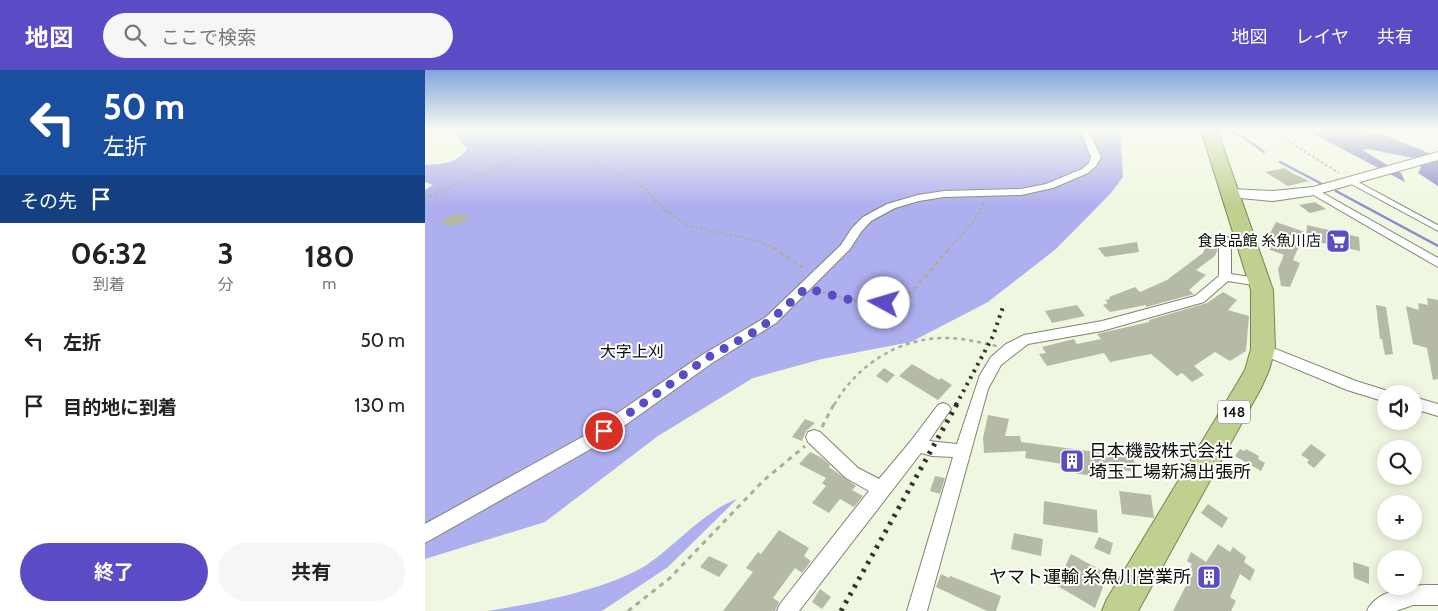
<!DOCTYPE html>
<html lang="ja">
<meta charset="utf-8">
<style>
:root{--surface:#fff;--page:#f6f6f6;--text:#222;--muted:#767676;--accent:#5b4cc5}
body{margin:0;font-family:Cabin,"Noto Sans JP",sans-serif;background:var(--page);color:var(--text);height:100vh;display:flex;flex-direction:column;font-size:19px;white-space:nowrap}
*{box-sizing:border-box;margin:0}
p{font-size:16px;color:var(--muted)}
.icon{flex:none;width:28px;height:28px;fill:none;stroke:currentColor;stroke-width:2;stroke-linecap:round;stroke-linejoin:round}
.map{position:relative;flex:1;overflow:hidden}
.side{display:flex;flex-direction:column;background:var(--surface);width:425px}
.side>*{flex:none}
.banner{background:#1a4fa0;color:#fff;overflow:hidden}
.fabs{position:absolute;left:952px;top:315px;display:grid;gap:10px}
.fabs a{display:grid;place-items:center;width:45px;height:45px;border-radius:50%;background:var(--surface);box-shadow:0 2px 12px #0003;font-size:25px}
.pin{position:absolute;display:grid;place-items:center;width:42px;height:42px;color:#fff;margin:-21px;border:2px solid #fff;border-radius:50%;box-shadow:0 1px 5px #0007}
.me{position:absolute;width:55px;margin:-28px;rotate:276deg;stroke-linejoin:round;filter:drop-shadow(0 0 4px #0008)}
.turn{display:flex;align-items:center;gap:18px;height:105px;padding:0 20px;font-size:22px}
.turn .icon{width:65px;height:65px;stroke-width:2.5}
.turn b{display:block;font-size:35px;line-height:42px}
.then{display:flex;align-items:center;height:48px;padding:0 20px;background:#0003;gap:10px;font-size:19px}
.eta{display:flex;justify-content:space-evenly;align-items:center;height:85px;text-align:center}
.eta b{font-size:30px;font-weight:700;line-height:35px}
.button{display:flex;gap:10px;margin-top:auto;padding:10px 20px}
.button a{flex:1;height:58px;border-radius:30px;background:var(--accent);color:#fff;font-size:20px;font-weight:700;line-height:58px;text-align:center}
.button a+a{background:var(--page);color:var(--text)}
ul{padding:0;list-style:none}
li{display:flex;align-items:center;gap:15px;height:65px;padding:0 20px}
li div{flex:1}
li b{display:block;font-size:19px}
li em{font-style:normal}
header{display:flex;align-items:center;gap:30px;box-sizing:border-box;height:70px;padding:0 25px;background:var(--accent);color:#fff}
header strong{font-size:24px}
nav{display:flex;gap:28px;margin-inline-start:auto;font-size:18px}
.search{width:350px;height:45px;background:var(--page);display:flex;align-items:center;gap:12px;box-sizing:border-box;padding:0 18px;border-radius:28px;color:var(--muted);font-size:19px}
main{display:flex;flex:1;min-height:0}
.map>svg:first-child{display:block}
.forest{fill:#aeafee}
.water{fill:#8d8dca}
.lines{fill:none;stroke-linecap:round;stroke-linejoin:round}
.stream{stroke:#8d8dca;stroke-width:2.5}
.building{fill:#b4baa5}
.service-casing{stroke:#7f8571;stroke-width:7}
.minor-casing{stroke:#7f8571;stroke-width:2}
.secondary-casing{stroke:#7f8571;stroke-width:2}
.trunk-casing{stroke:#77854f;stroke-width:2}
.path-far2{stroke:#a8ae9c;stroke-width:2;stroke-dasharray:2.5 2.5;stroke-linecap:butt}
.path-far1{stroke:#a8ae9c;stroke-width:2.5;stroke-dasharray:4 4;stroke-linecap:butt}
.path{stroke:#a8ae9c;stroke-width:3;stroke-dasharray:5 5;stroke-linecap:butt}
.service{stroke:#fff;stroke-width:5}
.minor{fill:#fff;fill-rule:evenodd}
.secondary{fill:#fff;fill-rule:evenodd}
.trunk{fill:#c0d090;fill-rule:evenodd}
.rail-far1{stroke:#31342b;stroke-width:4;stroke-dasharray:2.5 5;stroke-linecap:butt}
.rail{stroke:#31342b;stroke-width:5;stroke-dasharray:3 6;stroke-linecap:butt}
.route{stroke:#5b4cc5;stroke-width:9;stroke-dasharray:0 16.2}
.labels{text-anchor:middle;stroke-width:4;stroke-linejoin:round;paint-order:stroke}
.shield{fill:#fff;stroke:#565752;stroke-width:1}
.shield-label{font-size:14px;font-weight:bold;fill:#0d0f08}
.poi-label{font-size:15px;fill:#0d0f08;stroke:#fff;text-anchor:end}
.neighbourhood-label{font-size:16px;fill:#0d0f08;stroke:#fff}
.near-poi-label{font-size:18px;fill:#0d0f08;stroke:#fff;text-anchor:start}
</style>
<header>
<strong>地図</strong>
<div class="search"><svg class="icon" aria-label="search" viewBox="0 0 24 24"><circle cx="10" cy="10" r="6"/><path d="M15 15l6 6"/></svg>ここで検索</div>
<nav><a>地図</a><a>レイヤ</a><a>共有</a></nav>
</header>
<main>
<section class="side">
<div class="banner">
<div class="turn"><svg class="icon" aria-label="left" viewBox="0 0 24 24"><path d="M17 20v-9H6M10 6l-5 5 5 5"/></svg><div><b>50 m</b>左折</div></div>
<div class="then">その先<svg class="icon" aria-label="arrive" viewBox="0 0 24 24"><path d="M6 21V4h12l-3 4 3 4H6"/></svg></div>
</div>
<div class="eta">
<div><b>06:32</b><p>到着</p></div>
<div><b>3</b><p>分</p></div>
<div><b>180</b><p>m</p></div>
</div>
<ul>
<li><svg class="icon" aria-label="left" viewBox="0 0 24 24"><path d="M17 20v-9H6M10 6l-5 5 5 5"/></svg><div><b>左折</b></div><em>50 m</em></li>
<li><svg class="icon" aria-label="arrive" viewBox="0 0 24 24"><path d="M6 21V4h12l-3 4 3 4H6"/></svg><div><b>目的地に到着</b></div><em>130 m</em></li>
</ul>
<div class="button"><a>終了</a><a>共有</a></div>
</section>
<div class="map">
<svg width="1013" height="541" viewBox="0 0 1013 541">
<rect width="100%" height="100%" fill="#f0f7e1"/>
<path class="forest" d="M26,60h104l12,2 6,-2h545l2,3 3,44 -12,16 -55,56 -68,53 -77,40 -89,17 -69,19 -95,58 -113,86 -120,37v-369l8,-5 -8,-3v-17c19,-2 30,0 42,-16z
M312,429l-69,68 -66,44h-115c46,-7 123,-22 161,-47 29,-20 55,-52 89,-65z"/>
<path class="water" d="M881,60h53l16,5h10l53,22v29l-20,-13 3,-6 -8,-9 -44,-9 -7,1 39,23 4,9z"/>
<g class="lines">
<path class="stream" d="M803,60l15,7 21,15
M855,92l42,22
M911,121l102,55"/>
</g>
<path class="building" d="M860,98l7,5 17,8 -21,5 -23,-14z
M890,132l11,7 -16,4 -11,-8z
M31,143l15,4 -17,10 -15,-5z
M851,152l29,10 -12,28 7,3 -10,24 -9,-1 -3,-17 6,-14 -21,-8z
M882,155l52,12 1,14 -14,-3v5l-19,-5v-4l-21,-5z
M785,165l8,2 -1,14 -2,5 -19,14 10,5 -17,15 5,4 -48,13v-2l-36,7 -7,-7 5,-2 -3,-3 5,-1 -1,-2 26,-10 5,5 27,-12 36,-27z
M712,172l2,10 -34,5 -7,-9z
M798,222l14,8 -9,10 21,6 -3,35 -16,10 -15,-9 -21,14 10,9 -12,7 -10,-9 -5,3 -26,-22 -41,8 -6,-9 -57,13 -8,-12 7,-1 -4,-6 32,-8 3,5 24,-5 -4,-5 52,-12v-2l58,-17z
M1002,228l11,2v79l-5,1 -6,-32 -14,-4 -7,-38 13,4 -1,-7 10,2z
M652,235l8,11 -33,7 -7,-12z
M951,235l10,2 7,47 -8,1 -3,-16h-2z
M487,294l27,16 2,-2 11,7 -14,15 -39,-24z
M459,298l11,7 -8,8 -11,-7z
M563,345l21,4 -4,17h15l1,6 113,15 1,15 -38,-6v11l-28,-5v-7l-44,-7 1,-7 -42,2 -1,-15z
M380,349l10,4 -9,8 -4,10 -10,-4z
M886,374l15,11 -12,13 -7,-5 2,-3 -8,-5z
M815,379l4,2 2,-2 13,7 -1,3 7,4 -4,8 -26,-15z
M385,382l12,6 8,7 -1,2 27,19 -4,4 11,6 -9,11 -14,-8 -11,14 -17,-10 14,-17 -4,-3 4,-5 -27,-14z
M510,406l10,2 -5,16 -10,-3z
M694,421l32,4 3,23 -32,-4z
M619,431l53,9 1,23 -55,-9z
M783,434l20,14 -6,10 -21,-15z
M354,460l30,18 -5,8 7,5 -9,12 -7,-5 -22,30 6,4 -4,9h-52l30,-39 -7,-4 12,-16 3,2z
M589,463l29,6 -2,17 -30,-7z
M674,467l14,6 -3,12 -16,-7z
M793,474l12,8 3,-5 13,10 -2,5 11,8 -5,11 -10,-7 -10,23 6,4 -5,10h-58l20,-39 -4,-3 3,-5 -5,-3 4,-9 15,10z
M646,484l37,20 -13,34 -39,-23z
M284,486l19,9 -9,12 -19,-10z
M928,492l16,5v17l-15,-6z
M516,504l8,4 1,-2 51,20 -5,15h-9l-51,-24z
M395,519l11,8 -9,12 -10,-7z"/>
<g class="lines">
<g class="service-casing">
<path id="service" d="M926,111l87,47"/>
</g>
<g class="minor-casing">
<path id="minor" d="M655,60h8l13,27 -5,9 -8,7 -35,15 -32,7 -77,2 -25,4 -24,7 -24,13 -10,11 -11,17 -74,74 -64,40 -116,83 -171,97v-19l159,-88 118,-81 64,-38 75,-72 11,-17 11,-11 24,-13 31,-9 26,-4 77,-2 25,-5 36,-15 7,-6 2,-6z
M889,118l124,70v9l-128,-74v-4z
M800,166l6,3v35l32,5 2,3 -2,3 -4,1 -31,-5 -24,21 -102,29 -74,13 -27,21 -13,24 -61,222h-20l46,-154 -21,-1 -11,-3 -122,158h-22l3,-7 89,-113 -23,-13 -38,-36 -2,-5 2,-5 6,-2 6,2 38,36 21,11 31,-37 28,-37 5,-2 5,2 3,4 -22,32 28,3 23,-69 11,-18 15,-13 18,-9 78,-14 93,-25 24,-20v-37z
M838,274l93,37 35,11 1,2h-6v8l-39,-12 -89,-37 -2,-4 2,-4z
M989,327l24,7v12l-24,-7z
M1004,515h9v20h-25l-17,6h-29c8,-20 43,-26 62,-26z"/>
</g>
<g class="secondary-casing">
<path id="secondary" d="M1013,82v8l-124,35 -41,6 -43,-4 -5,-1 -2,-3 2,-3 5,-1 43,2 40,-4z"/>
</g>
<g class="trunk-casing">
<path id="trunk" d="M776,60h16l56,160 2,59 -6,21 -8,18 -123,223h-36l5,-12 131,-217 7,-12 6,-21v-59z"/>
</g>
<path class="path-far2" d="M845,60l69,43
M0,128c30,-12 123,-57 150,-54l14,18 29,11 27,16 17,19 26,18 71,15 17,8
M524,179l25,-28 11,-20"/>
<path class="path-far1" d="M348,178l34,22
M390,220c27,8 67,22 93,4 12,-9 31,-34 42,-46
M409,335c24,-42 68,-69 117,-67 16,1 31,5 46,8"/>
<path class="path" d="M397,357l12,-23
M203,541l42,-33 93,-97 42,-35"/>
<use href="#service" class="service"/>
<use href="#minor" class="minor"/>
<use href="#secondary" class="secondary"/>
<use href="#trunk" class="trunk"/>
<path class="rail-far1" d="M531,335l37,-69 11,-32"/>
<path class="rail" d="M416,541l116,-207"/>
</g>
<linearGradient id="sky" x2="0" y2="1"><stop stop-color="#83a4dc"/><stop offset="0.44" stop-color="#f8fbf2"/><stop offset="1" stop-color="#f8fbf2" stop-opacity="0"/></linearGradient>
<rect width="1013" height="136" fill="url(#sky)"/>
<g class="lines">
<path class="route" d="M179,361l103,-73 45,-25 19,-13 35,-32 40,11 38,4"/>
</g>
<defs>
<g id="supermarket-square" transform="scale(1.25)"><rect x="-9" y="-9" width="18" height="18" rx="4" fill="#5b4cc5" stroke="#fff"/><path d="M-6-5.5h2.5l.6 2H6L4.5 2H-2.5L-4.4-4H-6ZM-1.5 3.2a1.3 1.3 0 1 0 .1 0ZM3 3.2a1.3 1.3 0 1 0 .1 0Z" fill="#fff"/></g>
<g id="building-square" transform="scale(1.25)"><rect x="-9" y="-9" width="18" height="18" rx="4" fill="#5b4cc5" stroke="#fff"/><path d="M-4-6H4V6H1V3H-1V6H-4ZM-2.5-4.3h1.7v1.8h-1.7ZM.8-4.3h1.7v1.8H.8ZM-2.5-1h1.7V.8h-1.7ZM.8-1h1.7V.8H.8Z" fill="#fff"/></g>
</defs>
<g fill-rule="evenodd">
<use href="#supermarket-square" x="913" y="171"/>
<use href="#building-square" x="647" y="391"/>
<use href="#building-square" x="784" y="507"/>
</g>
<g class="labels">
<rect class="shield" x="793" y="330.5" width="32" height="23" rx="4"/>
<g class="shield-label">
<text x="809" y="347">148</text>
</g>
<g class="poi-label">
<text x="896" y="176">食良品館 糸魚川店</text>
</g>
<g class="neighbourhood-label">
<text x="207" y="287">大字上刈</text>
</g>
<g class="near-poi-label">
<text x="664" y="387">日本機設株式会社<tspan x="664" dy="21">埼玉工場新潟出張所</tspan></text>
<text x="766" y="513" text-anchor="end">ヤマト運輸 糸魚川営業所</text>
</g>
</g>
</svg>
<div class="fabs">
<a><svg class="icon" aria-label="sound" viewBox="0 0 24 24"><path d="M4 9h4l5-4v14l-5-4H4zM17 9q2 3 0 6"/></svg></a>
<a><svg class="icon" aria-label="search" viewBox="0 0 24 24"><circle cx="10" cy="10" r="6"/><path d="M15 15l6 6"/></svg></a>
<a>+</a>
<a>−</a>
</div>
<div class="pin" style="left:179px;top:361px;background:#d93025"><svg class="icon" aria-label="arrive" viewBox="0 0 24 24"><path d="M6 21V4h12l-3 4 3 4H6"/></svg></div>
<svg class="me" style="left:459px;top:233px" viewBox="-20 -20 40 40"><circle r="19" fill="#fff"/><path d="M0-13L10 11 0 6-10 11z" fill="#5b4cc5"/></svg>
</div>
</main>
